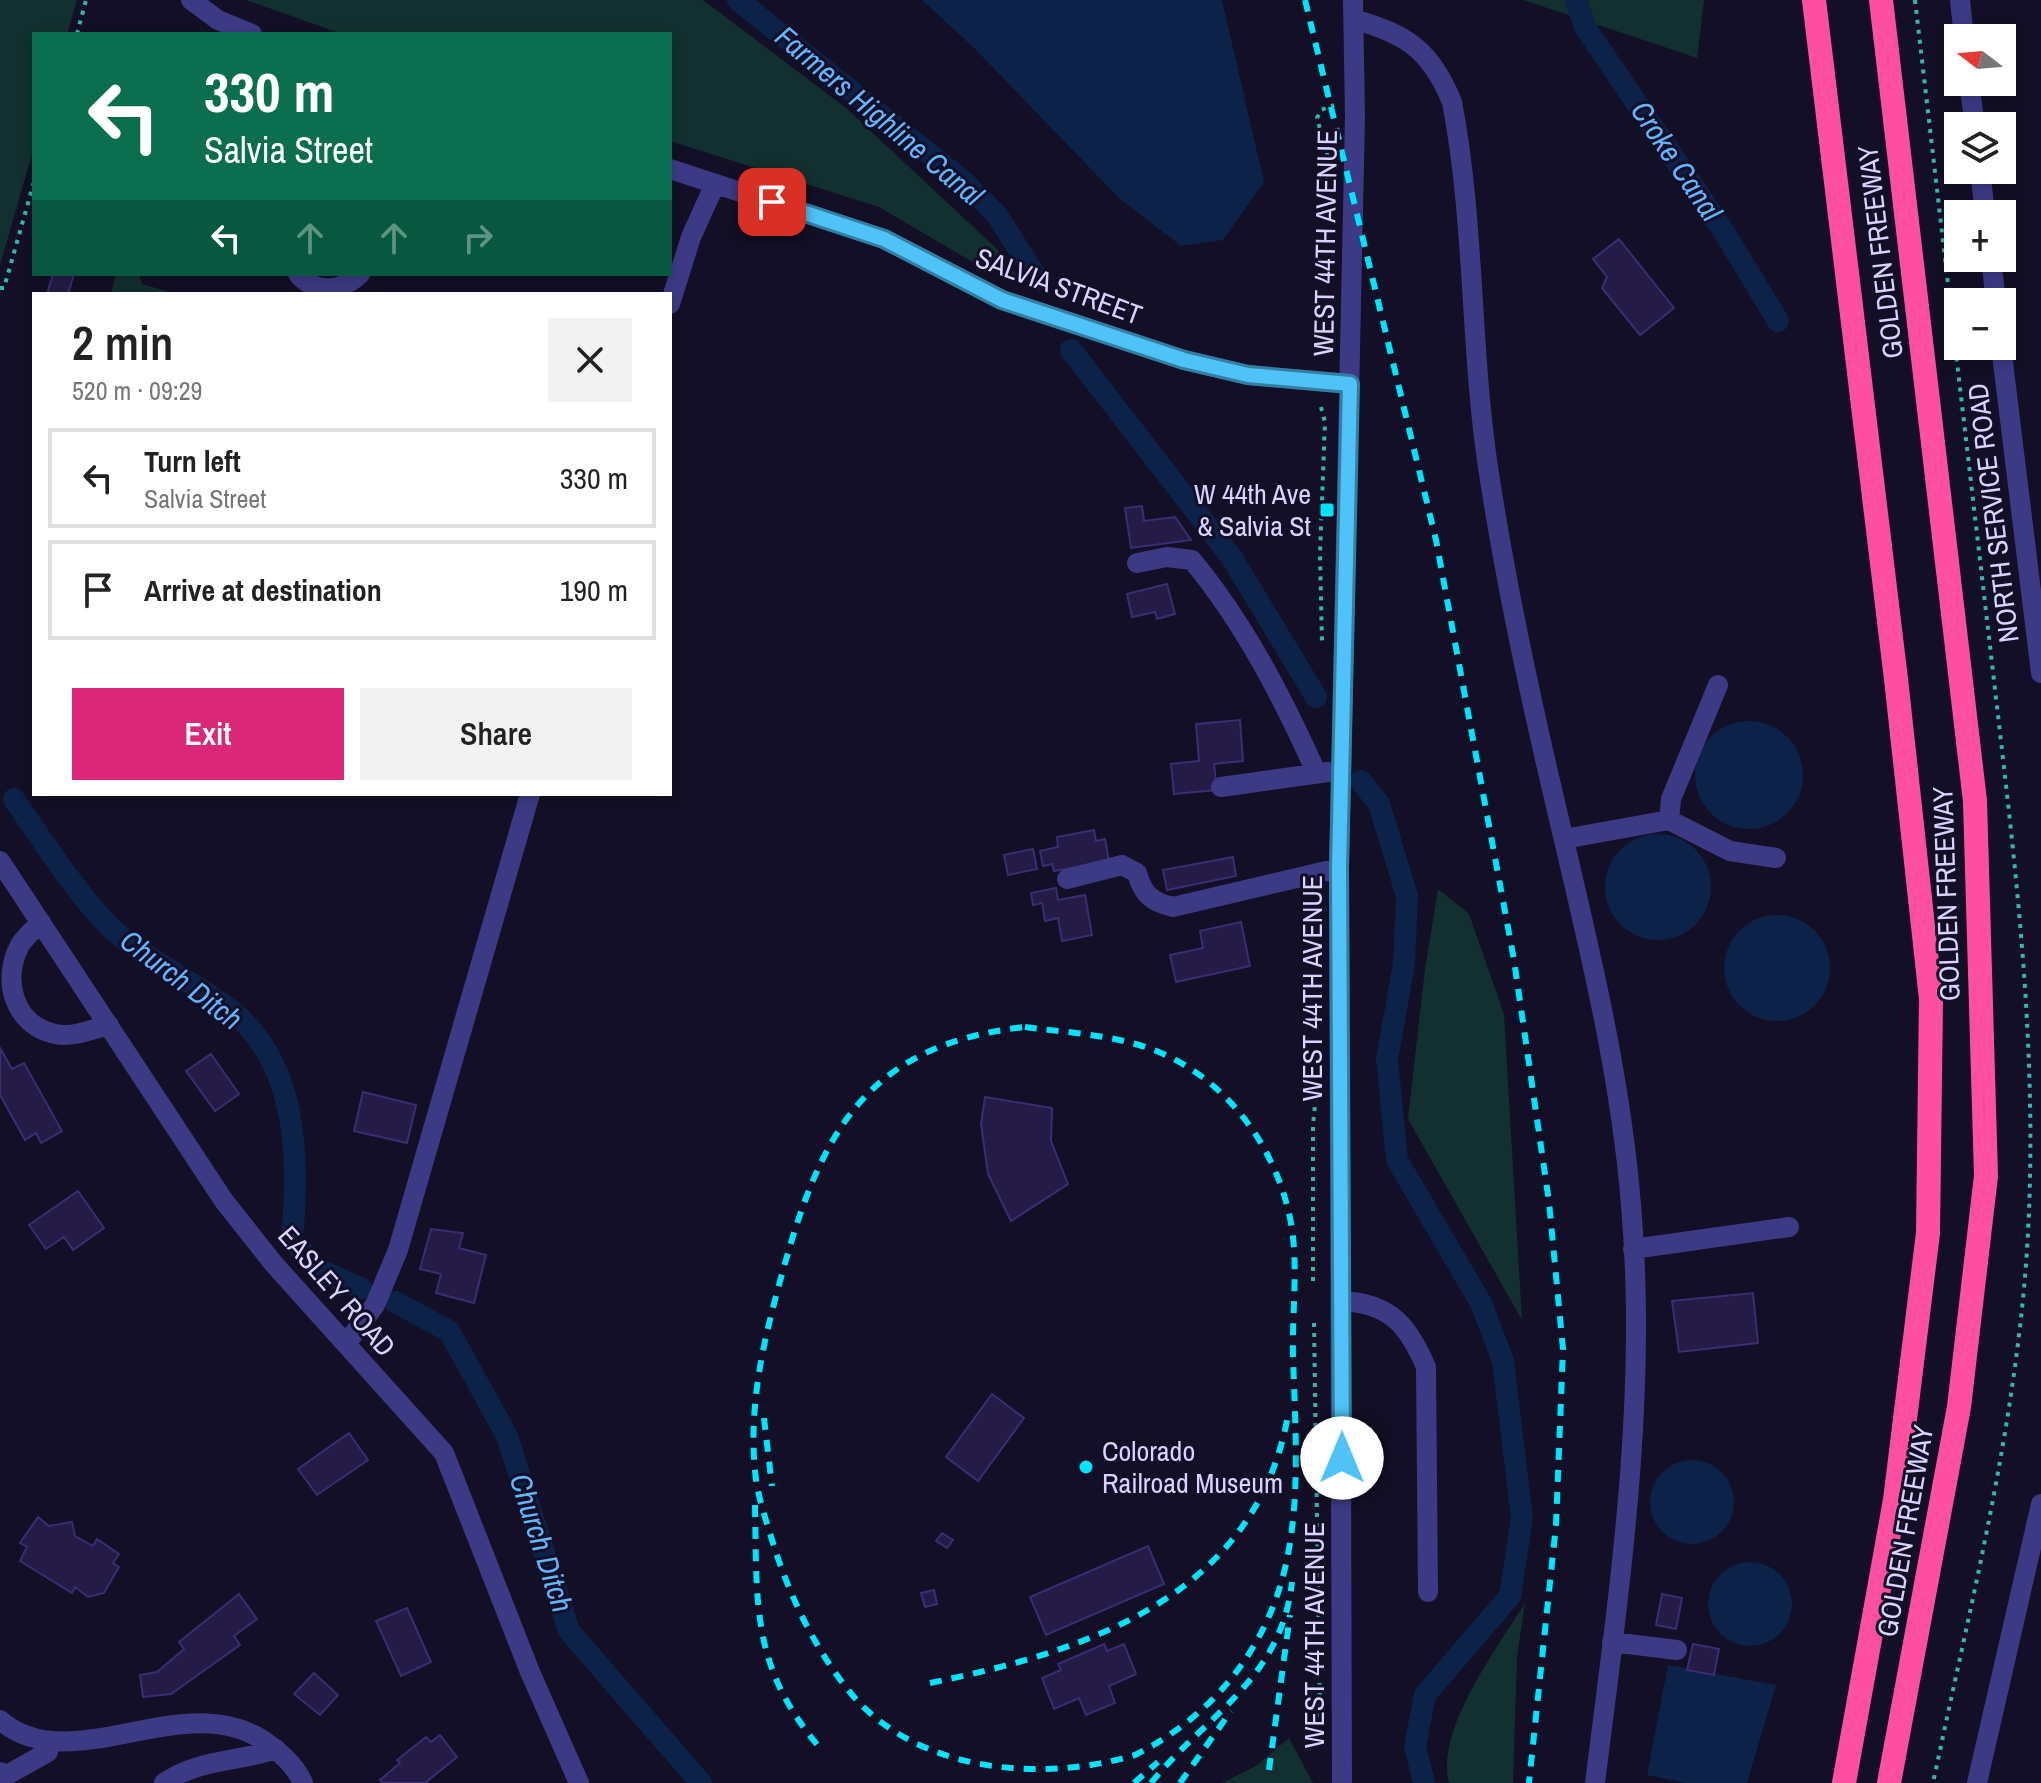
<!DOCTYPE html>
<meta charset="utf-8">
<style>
:root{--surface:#fff;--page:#f2f2f2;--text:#222;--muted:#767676;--line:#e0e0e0;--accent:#db2777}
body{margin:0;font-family:"Archivo Narrow",sans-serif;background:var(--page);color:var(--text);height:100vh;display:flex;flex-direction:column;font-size:30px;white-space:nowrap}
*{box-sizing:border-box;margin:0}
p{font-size:26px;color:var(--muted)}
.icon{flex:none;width:44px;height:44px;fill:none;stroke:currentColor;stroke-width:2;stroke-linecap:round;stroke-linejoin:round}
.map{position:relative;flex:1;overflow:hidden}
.details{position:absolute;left:32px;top:292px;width:640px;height:504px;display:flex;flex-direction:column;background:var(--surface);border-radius:0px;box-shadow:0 4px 12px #0003}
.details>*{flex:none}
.guide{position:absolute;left:32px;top:32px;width:640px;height:244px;border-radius:0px;box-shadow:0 4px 12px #0003;background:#0b6e4f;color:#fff;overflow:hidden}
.needle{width:52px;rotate:286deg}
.buttons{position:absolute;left:1944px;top:24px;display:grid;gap:16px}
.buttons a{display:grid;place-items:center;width:72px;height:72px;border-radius:0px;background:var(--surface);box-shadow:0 4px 12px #0003;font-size:40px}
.pin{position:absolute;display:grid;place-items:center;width:68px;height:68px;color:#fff;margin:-34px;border-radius:16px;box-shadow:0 4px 12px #0006}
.me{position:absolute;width:88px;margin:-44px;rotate:0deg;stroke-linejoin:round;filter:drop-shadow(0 0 6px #0008)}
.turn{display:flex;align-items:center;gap:28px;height:168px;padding:0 40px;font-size:36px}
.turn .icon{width:104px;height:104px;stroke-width:2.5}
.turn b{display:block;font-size:56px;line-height:68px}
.lanes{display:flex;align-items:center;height:76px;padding:0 40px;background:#0003;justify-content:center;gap:40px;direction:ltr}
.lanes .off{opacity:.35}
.round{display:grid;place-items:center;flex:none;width:84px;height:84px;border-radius:0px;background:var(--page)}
.summary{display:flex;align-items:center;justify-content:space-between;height:136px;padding:0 40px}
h1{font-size:48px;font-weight:600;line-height:60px}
.action{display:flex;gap:16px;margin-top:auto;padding:16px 40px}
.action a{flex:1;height:92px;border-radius:0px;background:var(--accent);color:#fff;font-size:32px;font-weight:600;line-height:92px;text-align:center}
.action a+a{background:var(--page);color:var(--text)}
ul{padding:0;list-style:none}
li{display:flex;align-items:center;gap:24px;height:100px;margin:0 16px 12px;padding:0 24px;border:4px solid var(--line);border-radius:0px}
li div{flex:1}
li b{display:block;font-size:30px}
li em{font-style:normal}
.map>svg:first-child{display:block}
.green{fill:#12302f}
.water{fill:#0c2248}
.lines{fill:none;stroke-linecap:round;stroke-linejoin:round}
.canal{stroke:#0c2248;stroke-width:22}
.building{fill:#241b47;stroke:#3b2d73;stroke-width:2}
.path{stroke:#2fb8b0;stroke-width:4;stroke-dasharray:4 6;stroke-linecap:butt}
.minor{stroke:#3d3a85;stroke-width:20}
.highway{stroke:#ff4fa3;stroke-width:24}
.rail{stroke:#00e5ff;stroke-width:6;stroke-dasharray:12 10;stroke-linecap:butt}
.route-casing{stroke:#337fa1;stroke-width:20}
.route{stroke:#4fc3f7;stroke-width:14}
.poi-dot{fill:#00e5ff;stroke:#130f26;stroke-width:3}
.labels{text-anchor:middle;stroke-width:6;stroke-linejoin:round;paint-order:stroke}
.street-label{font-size:28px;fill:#d9d4ff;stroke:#130f26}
.poi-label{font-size:28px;fill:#d9d4ff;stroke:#130f26;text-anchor:end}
.water-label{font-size:30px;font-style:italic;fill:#62b6ff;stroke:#130f26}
</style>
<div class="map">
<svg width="2041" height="1783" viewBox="0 0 2041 1783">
<rect width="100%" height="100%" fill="#130f26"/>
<path class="green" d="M0,0h77l-10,34h-33v113l-34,118z
M246,0h457l143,108 152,142 24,33 -53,-23 -90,-53 -209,-66v-107h-328z
M1523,0h181l-7,58z
M116,274h23l3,10 34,10h-65z
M1438,889l31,25 35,100 18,306 -114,-201 17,-150z
M1525,1603l-8,54 -4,126h-64c-14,-53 49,-136 76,-180z
M1289,1738l24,45h-91l34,-17z"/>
<path class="water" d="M922,0h300l42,182 -41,58 -42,6 -61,-47 -145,-150z
M1695 775a54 54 0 1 1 108 0a54 54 0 1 1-108 0Z
M1605 887a53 53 0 1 1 106 0a53 53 0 1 1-106 0Z
M1724 968a53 53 0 1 1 106 0a53 53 0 1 1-106 0Z
M1650 1502a42 42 0 1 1 84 0a42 42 0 1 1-84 0Z
M1708 1604a42 42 0 1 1 84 0a42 42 0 1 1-84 0Z
M1668,1665l108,20 -29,98h-61l-39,-8z"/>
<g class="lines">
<path class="canal" d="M738,0l225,181 34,34 41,65
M1576,0l9,27 139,205 54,89
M1071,350l161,208 84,139
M1361,781l18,23 28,92 -3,68 -17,95 10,101 84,143 22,58 19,157 -12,78 -85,99 -10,51 9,37
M14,799c28,41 61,92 95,127 33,32 88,57 125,87 65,54 65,150 58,226l24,29 46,21
M395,1302l54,29 58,105 62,195 132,152"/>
</g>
<path class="building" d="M1619,239l55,69 -34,27 -38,-47 5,-11 -14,-18z
M53,274h21l-6,20h-21z
M1142,506l2,15 31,-4 16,23 -60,8 -6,-40z
M1167,584l8,30 -18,5 -2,-7 -23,5 -5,-23z
M1240,720l3,41 -29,3 3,26 -43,4 -3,-30 28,-3 -3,-37z
M1094,830l2,11 9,-2 4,22 -55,10 -2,-7 -9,2 -3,-15 18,-4 -1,-10z
M1033,849l4,20 -29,6 -4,-20z
M1233,857l3,19 -69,14 -4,-20z
M1056,888l2,12 27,-5 7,40 -30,6 -4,-23 -13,3 -3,-18 -9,2 -2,-12z
M1241,922l9,44 -74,16 -6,-27 33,-7 -3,-17z
M0,1048l12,21 12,-6 38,68 -21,12 -5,-10 -11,7 -25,-45z
M211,1054l28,40 -24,17 -29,-40z
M363,1092l53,13 -9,38 -53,-12z
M985,1097l67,11 -1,33 17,43 -57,37 -23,-47 -7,-50z
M78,1191l26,37 -31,22 -9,-13 -18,12 -17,-24z
M431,1229l32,4 -4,15 27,7 -12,48 -38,-10 5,-19 -21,-5z
M1753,1293l5,50 -79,9 -7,-51z
M992,1394l32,24 -46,63 -32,-24z
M349,1433l19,27 -51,35 -19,-26z
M38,1517l11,9 23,-4 3,14 18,10 4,-7 22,15 -6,9 6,4 -15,26 -16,4 -13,-10 -3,6 -52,-32 7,-14 -7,-4z
M942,1533l11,7 -6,8 -11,-7z
M1148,1546l16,38 -118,51 -16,-38z
M934,1590l3,14 -12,3 -4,-14z
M239,1594l18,25 -23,17 6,9 -69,49 -28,3 -3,-22 17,-3 27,-23 -5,-7z
M1662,1594l20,4 -6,31 -20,-4z
M407,1608l24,54 -30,14 -25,-55z
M1104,1644l3,7 17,-7 12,30 -27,12 6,17 -29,12 -7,-17 -25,11 -12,-31 19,-8 -3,-6z
M1693,1644l26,5 -5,26 -27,-5z
M314,1673l24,22 -18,20 -26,-21z
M440,1735l17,22 -32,26h-42l-3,-3 20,-17 -3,-3 29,-23 5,5z"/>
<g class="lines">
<path class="path" d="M1915,0c25,215 50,431 75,646 23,202 50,400 37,604 -12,180 -57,357 -94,533
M77,34l9,-34
M1333,176l-16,-58 4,-8 13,-5
M0,288h4l30,-106
M1321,407l4,15 -5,132 2,90
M1313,1281v-156l4,-41
M1314,1323l6,394"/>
<path class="minor" d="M191,0l27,20 34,14
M1960,0l4,38
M1354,19c53,16 76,30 98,83 23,120 18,245 36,365 17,113 41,225 67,335 31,133 65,266 76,403 17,193 -12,386 -36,578
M1969,82l6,44
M670,169l214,70 118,61 182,60 64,15 102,9
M1980,170l5,44
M1991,258l5,44
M298,274c17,20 44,18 62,0
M670,304l21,-67 24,-53
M2001,346l40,327
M1137,563l30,-6 25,3c52,63 91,138 124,212
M1221,787l107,-15
M1669,820l2,-21 47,-114
M1564,839l105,-19 61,31 46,7
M0,861l224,340 49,62 171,190 86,219 49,111
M1067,879l55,-14 15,8c6,22 15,29 36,34l166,-39
M41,922c-7,7 -16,15 -21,23 -19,35 -6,80 35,89 18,4 37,-5 54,-9
M1633,1249l156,-22
M1341,1301c49,2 67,24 85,66l2,225
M346,1344l29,-39 23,-55 132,-456
M1612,1642l65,8
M0,1720c73,63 189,-39 271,26 12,9 26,23 32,37
M0,1772l7,3 41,-23
M164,1783c34,-24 74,-21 112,-34
M1342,1783l-3,-915 16,-752 -2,-116
M1977,1783l64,-279"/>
<path class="highway" d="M1814,0l82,679 35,320 -3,234 -33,267 -51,283
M1881,0l94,801 11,375 -27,231 -70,376"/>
<path class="rail" d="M1305,0l131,540 78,420 35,242 14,147 -7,176 -27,258
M1025,1027c37,5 77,7 114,18 82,24 140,101 153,184 6,41 0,84 1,126 2,69 8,141 -7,209 -19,85 -73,152 -151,191 -93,28 -220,18 -286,-64 -34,-42 -60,-96 -76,-148 -7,-23 -16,-48 -18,-72 -6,-64 7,-124 24,-186 39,-145 81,-240 246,-258z
M764,1418l8,68
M755,1505c2,100 -4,162 65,243
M930,1683c158,-32 326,-87 358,-268
M1269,1770l21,-155
M1134,1783l24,-21
M1151,1783c56,-69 130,-103 141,-201
M1180,1783l51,-72"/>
</g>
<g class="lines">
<g class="route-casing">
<path id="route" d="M772,202l112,37 118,61 182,60 64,15 102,9 -11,484 3,590"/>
</g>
<use href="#route" class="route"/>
</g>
<g class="poi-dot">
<rect x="1319" y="502" width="16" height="16" rx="4"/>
<circle cx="1086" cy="1467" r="8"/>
</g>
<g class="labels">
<g class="street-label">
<text transform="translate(1325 243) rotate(-89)" y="10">WEST 44TH AVENUE</text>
<text transform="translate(1880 252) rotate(-97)" y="10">GOLDEN FREEWAY</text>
<text transform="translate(1059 286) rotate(20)" y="10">SALVIA STREET</text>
<text transform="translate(1993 513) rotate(-97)" y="10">NORTH SERVICE ROAD</text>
<text transform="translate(1946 894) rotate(-92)" y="10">GOLDEN FREEWAY</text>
<text transform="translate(1312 988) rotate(-90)" y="10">WEST 44TH AVENUE</text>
<text transform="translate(337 1291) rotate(49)" y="10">EASLEY ROAD</text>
<text transform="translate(1905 1531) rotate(-80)" y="10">GOLDEN FREEWAY</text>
<text transform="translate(1314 1635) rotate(-90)" y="10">WEST 44TH AVENUE</text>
</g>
<g class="poi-label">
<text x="1311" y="504">W 44th Ave<tspan x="1311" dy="32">&amp; Salvia St</tspan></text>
<text x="1102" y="1461" text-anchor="start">Colorado<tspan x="1102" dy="32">Railroad Museum</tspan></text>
</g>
<g class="water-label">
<text transform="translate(879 116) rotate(40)" y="10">Farmers Highline Canal</text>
<text transform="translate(1676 161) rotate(56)" y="10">Croke Canal</text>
<text transform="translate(181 980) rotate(37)" y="10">Church Ditch</text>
<text transform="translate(541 1543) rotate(72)" y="10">Church Ditch</text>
</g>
</g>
</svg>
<div class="buttons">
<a><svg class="needle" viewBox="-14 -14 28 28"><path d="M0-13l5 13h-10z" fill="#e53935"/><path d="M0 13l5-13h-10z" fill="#767676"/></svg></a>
<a><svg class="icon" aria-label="layers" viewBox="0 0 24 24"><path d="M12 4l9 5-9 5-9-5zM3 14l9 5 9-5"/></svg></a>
<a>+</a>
<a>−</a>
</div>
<div class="pin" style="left:772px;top:202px;background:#d93025"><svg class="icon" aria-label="arrive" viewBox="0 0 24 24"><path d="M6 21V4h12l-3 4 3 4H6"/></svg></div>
<svg class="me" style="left:1342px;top:1458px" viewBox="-20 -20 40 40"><circle r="19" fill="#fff"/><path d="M0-13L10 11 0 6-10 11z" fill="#4fc3f7"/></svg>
<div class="guide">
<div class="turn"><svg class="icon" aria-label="left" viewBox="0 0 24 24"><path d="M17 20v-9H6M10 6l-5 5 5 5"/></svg><div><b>330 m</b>Salvia Street</div></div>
<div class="lanes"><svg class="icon" aria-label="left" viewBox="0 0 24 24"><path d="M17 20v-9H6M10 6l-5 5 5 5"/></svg><svg class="icon off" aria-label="ahead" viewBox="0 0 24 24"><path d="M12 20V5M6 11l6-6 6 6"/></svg><svg class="icon off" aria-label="ahead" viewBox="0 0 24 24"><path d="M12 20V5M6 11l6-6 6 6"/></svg><svg class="icon off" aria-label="right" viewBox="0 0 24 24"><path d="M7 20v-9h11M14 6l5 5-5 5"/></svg></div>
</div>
<section class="details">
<div class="summary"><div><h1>2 min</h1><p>520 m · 09:29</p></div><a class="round"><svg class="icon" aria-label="close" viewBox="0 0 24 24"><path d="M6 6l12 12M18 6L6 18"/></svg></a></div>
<ul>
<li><svg class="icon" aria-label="left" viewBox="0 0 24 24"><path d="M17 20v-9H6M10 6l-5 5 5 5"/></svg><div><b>Turn left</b><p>Salvia Street</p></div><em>330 m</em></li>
<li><svg class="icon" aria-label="arrive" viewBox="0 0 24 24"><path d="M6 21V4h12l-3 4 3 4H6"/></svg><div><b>Arrive at destination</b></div><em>190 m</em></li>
</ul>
<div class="action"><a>Exit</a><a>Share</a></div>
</section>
</div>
